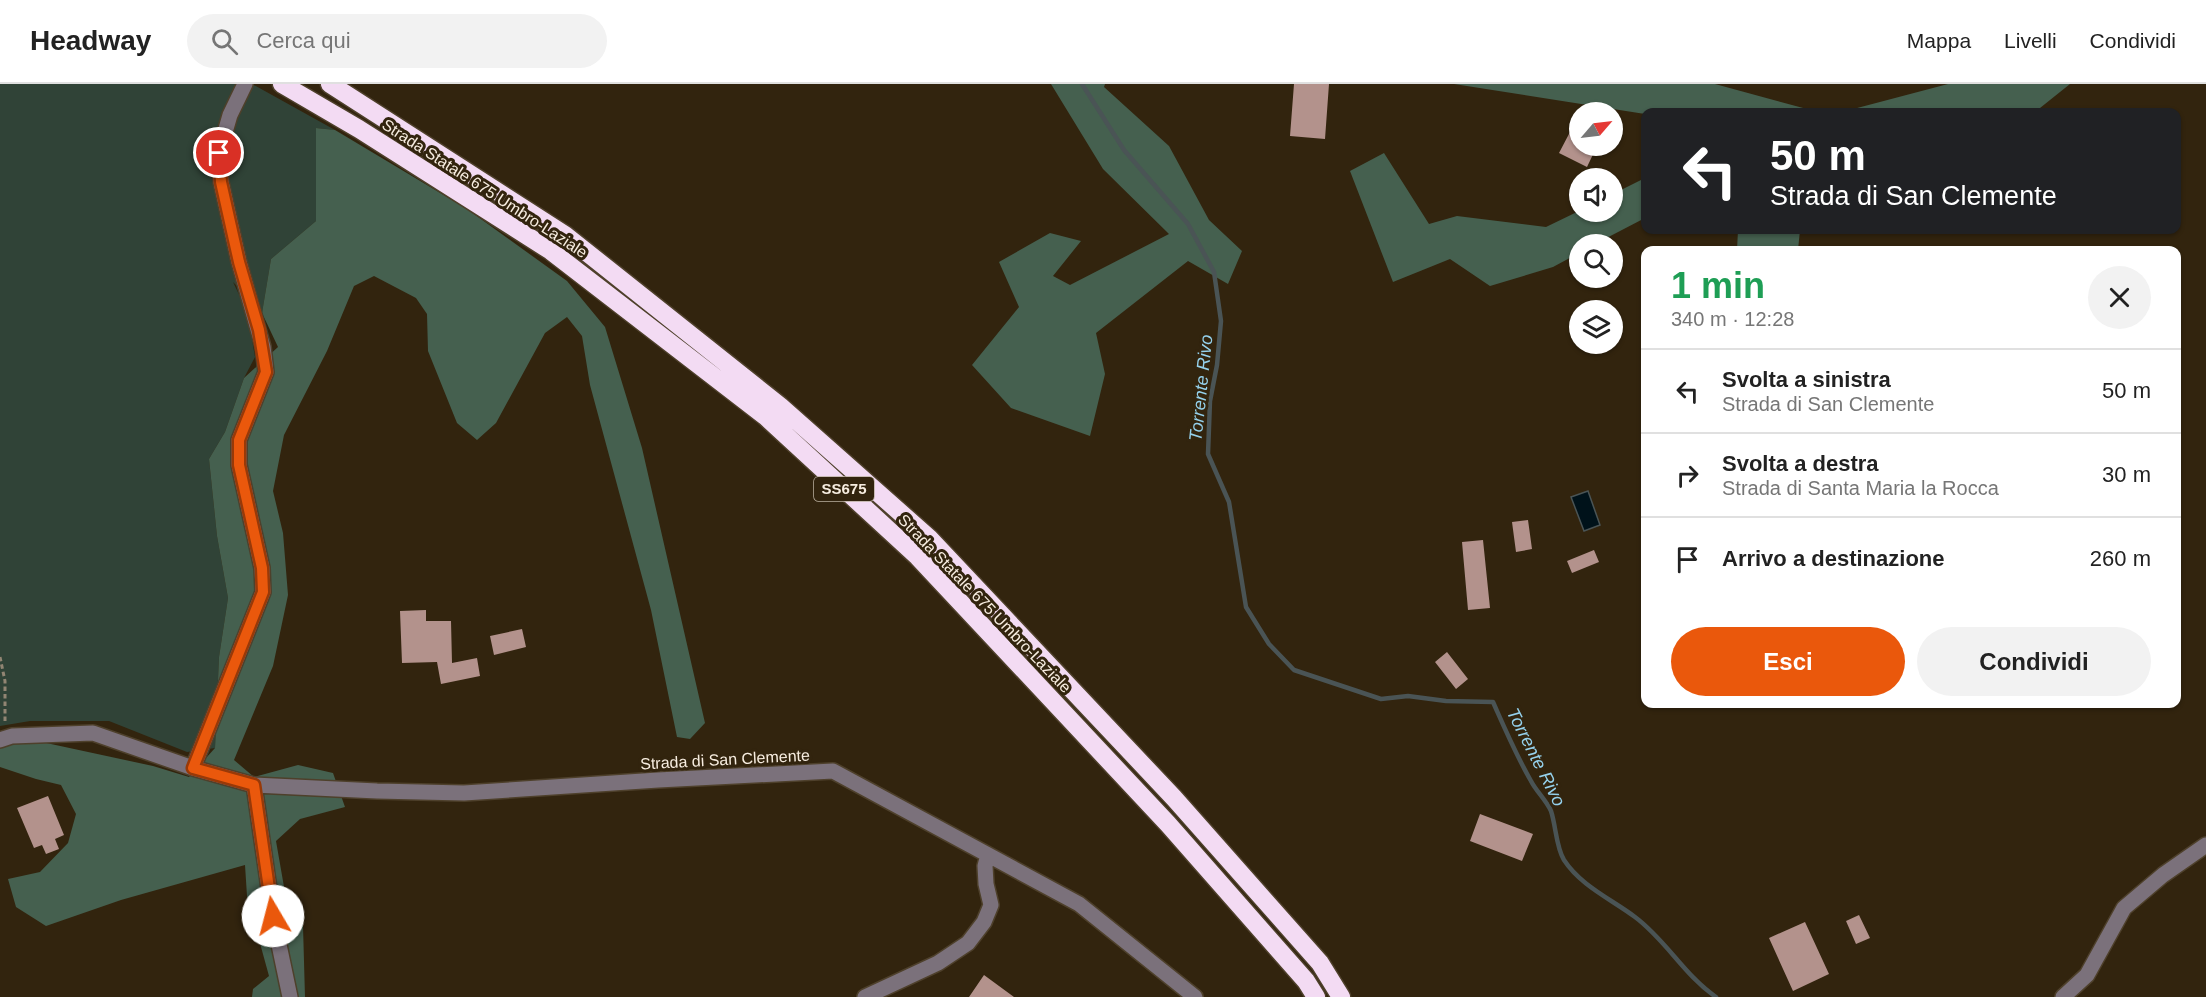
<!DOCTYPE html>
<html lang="it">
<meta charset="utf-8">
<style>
:root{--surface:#fff;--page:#f2f2f2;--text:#222;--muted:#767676;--line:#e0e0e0;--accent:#ea580c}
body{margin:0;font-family:Arial,sans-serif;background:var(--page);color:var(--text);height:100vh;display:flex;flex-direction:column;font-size:22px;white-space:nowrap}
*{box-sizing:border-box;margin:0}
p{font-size:20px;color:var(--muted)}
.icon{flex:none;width:33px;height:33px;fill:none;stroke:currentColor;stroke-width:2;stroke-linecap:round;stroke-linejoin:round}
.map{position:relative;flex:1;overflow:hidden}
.drawer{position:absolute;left:1641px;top:162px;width:540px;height:462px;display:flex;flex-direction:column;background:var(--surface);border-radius:12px;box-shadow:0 2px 4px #0004}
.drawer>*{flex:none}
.hud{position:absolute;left:1641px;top:24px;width:540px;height:126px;border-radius:12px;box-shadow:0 2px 4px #0004;background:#202124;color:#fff;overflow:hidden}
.needle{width:39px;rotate:62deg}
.tools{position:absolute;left:1569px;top:18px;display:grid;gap:12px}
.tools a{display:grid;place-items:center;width:54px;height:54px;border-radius:50%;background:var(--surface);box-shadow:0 2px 4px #0004;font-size:30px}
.pin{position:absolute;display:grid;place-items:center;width:51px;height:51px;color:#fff;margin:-26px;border:3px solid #fff;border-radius:50%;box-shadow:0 2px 6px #0007}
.me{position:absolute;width:66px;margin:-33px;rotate:352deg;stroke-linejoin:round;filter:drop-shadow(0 0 4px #0008)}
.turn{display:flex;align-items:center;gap:21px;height:126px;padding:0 30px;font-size:27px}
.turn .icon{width:78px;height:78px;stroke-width:2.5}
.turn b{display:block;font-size:42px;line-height:51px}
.round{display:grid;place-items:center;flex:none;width:63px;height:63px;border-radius:32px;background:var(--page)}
.summary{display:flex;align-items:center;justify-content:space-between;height:102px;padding:0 30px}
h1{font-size:36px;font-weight:700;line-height:45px;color:#1e9e55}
.action{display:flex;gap:12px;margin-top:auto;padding:12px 30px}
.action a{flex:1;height:69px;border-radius:36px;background:var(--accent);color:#fff;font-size:24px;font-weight:700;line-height:69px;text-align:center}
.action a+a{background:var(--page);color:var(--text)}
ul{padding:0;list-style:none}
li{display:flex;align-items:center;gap:18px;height:84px;padding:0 30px;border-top:2px solid var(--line)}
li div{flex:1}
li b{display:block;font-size:22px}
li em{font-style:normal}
header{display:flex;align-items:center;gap:36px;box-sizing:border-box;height:84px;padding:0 30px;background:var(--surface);border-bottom:2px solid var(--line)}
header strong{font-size:28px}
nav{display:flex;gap:33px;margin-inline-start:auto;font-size:21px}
.search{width:420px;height:54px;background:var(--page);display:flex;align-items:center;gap:15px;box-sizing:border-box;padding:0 21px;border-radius:33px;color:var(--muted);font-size:22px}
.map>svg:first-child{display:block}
.green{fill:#304337}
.forest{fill:#45604f}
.water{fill:#00121a;stroke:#4a5455;stroke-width:1.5}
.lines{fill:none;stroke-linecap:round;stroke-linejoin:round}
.stream{stroke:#4a5455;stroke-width:4.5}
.building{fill:#b3928c}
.minor-casing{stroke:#4e402b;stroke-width:18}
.highway-casing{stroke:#4e402b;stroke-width:21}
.path{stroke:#918573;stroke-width:3;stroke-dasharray:4.5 3;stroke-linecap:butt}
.minor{stroke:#7b717b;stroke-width:15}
.highway{stroke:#f3dbf3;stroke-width:18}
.route-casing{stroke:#983908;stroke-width:15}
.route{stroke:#ea580c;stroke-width:10}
.labels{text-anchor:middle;stroke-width:6;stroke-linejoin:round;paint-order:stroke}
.shield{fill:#32240e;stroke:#bcb1a1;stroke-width:1.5}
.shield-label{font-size:15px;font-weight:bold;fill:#f7ede0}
.street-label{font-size:16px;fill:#f7ede0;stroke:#32240e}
.water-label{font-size:18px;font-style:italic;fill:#95d1ec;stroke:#32240e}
</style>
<header>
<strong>Headway</strong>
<div class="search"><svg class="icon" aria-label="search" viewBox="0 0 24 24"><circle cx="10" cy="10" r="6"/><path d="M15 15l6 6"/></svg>Cerca qui</div>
<nav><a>Mappa</a><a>Livelli</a><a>Condividi</a></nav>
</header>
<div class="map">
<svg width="2206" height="913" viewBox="0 0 2206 913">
<rect width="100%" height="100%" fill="#32240e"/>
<path class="green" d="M0,0h252l83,46 -19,-2v93l-45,38 -9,54 -29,-31 14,29 8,46 -11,21 -19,54 -16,27 8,77 11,62 -9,59 -4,91 -28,4 -78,-31h-79l-30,5z"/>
<path class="forest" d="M1051,0h54l-1,3 65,59 40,74 33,31 -14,33 -40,-23 -92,72 9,41 -15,62 -79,-28 -39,-43 47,-58 -20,-45 51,-29 31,8 -28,35 17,9 99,-51 -66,-65z
M1454,0h261l103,28 -173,2z
M1948,0h122l-35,28h-193z
M316,44l19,2 132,79 100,72 38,46 37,121 63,275 -15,16 -13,-2 -26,-127 -61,-225 -8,-49 -15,-19 -22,16 -49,90 -19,17 -20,-17 -29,-72 -1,-37 -11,-16 -42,-22 -20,10 -27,65 -43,84 -11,56 10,42 5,62 -15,71 -39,94 20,17 44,-12 35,8 12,34 -45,12 -24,22 11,63 16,22 2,71h-53l1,-8 16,-13 -22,-80 -2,-31 -124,35 -75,26 -30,-19 -8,-28 32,-7 28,-29 8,-29 -15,-29 -25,-6 -36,-12v-34l153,33 36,11 26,-29 4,-91 9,-59 -11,-62 -8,-77 16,-27 19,-54 34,-31 -16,-34 9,-54 45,-38z
M1384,69l45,71 28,-8 89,11 33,-16 33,1 1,-18 32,-16v40l-50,26h-15l-1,9 -26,14 -63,19 -40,-27 -57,23 -43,-111z
M1738,146h62l-2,20h-61z"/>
<path class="water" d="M1588,407l12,34 -16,6 -13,-34z"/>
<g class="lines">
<path class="stream" d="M1082,0l42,66 64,74 26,48 7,49 -4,44 -7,36 -2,53 21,48 17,105 23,37 25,26 87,29 27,-3 38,5 47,1c12,27 23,53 38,79 5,10 15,19 20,30 5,15 5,36 13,49 17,26 47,39 71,57 31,23 49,58 81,80"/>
</g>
<path class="building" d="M1294,0h35l-4,55 -35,-3z
M1580,29v33h17l-10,21 -28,-14z
M1528,436l4,29 -16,3 -4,-30z
M1483,456l7,68 -22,2 -6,-68z
M1594,466l5,12 -27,11 -5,-12z
M426,526v11h25l1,42 25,-5 3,18 -39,8 -4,-22 -35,1 -2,-52z
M522,545l4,18 -32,8 -4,-19z
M1447,568l21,27 -12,10 -21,-27z
M48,712l16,39 -9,4 4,10 -13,5 -4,-9 -8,3 -17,-40z
M1480,730l53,20 -11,27 -52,-20z
M1859,831l11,23 -14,6 -10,-23z
M1805,838l24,52 -36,17 -24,-53z
M984,891l30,22h-45z"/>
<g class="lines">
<g class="minor-casing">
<path id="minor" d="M0,656l12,-4 81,-3 100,35 61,17 123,6 87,2 194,-13 175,-9 246,133 116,93
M193,684l70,-176 -1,-24 -23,-103v-25l27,-68 -3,-25 -24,-85 -18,-80 -2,-29 11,-38 15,-31
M254,701l19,131 17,81
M865,913l73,-34 30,-20 16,-21 7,-17 -5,-21 -1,-18 3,-11
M2063,913l24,-22 37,-67 39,-33 43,-30"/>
</g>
<g class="highway-casing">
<path id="highway" d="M282,0l77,45 192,122 214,165 153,141 250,267 138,157 10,16
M330,0l235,151 215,171 149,132 245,260 146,165 21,34"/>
</g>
<path class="path" d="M0,573l5,24v43"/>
<use href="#minor" class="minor"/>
<use href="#highway" class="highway"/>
</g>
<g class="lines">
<g class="route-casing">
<path id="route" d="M219,69l2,29 18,80 20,68 7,42 -27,68v25l23,103 1,24 -70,176 61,17 19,131"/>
</g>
<use href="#route" class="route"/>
</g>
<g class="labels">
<rect class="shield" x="814" y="393" width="60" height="24" rx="4.5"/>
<g class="shield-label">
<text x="844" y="410">SS675</text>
</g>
<g class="street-label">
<text transform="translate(485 104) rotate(33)" y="6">Strada Statale 675 Umbro-Laziale</text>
<text transform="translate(985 519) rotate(46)" y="6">Strada Statale 675 Umbro-Laziale</text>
<text transform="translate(725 675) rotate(-3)" y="6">Strada di San Clemente</text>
</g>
<g class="water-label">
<text transform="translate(1201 304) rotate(-84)" y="6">Torrente Rivo</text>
<text transform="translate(1536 673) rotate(63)" y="6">Torrente Rivo</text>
</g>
</g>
</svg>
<div class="tools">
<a><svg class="needle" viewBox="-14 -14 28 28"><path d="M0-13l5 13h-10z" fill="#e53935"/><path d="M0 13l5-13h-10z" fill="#767676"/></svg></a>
<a><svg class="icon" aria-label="sound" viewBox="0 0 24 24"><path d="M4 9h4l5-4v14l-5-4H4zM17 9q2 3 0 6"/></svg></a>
<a><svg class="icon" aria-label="search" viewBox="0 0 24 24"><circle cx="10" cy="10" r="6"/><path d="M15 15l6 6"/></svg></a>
<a><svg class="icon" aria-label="layers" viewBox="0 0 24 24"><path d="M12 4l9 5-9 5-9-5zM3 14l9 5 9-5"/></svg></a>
</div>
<div class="pin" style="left:219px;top:69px;background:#d93025"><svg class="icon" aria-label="arrive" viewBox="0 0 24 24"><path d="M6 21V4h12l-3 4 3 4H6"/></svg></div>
<svg class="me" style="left:273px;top:832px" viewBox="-20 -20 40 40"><circle r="19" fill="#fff"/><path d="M0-13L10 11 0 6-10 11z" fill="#ea580c"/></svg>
<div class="hud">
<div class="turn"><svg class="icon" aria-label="left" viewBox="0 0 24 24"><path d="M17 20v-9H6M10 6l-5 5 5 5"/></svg><div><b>50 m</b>Strada di San Clemente</div></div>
</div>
<section class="drawer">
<div class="summary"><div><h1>1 min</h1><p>340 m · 12:28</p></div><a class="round"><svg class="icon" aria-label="close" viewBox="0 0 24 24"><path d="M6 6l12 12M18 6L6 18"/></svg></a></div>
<ul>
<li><svg class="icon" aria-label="left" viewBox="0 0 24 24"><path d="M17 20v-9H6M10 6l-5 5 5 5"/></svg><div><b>Svolta a sinistra</b><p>Strada di San Clemente</p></div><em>50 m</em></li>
<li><svg class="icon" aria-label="right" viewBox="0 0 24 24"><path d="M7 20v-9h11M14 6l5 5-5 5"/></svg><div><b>Svolta a destra</b><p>Strada di Santa Maria la Rocca</p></div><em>30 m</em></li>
<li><svg class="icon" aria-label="arrive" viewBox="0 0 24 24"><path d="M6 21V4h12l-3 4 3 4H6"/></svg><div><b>Arrivo a destinazione</b></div><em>260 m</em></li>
</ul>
<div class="action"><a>Esci</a><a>Condividi</a></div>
</section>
</div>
